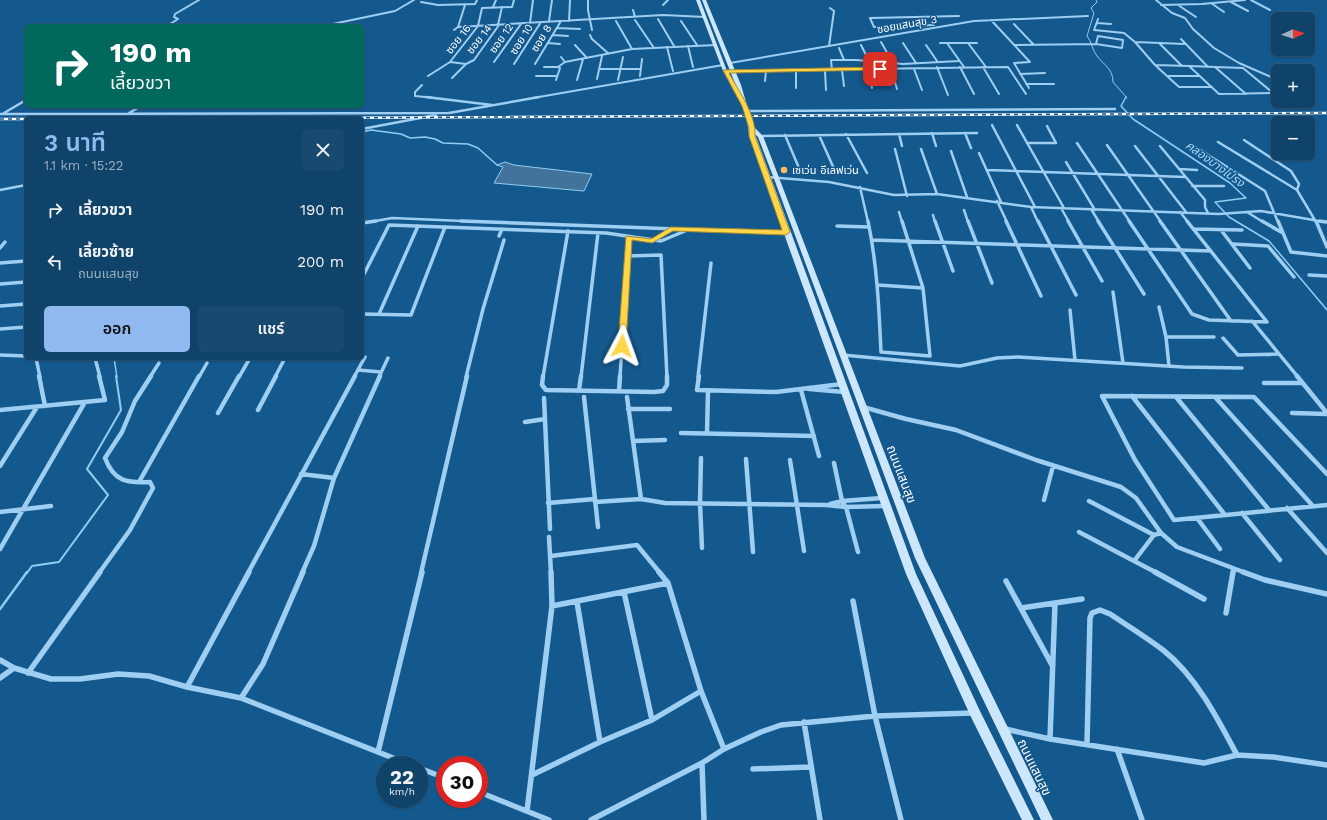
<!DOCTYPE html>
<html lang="th">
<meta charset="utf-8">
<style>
:root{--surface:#0f436a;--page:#184a70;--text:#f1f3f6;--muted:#9bb0c1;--line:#2f5c7e;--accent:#90b9f0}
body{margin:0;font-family:"Work Sans","Noto Sans Thai",sans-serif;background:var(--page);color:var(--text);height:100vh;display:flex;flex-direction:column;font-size:15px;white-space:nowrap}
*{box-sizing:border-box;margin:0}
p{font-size:13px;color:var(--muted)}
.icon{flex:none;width:22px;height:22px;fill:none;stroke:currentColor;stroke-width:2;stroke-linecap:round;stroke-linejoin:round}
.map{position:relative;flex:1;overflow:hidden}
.panel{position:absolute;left:24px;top:116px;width:340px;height:244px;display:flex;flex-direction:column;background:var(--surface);border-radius:6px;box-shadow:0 1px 3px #0004,0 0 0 1px var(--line)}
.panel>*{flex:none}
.guide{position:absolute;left:24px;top:24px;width:340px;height:84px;border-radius:6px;box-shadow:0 1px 3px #0004,0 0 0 1px var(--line);background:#00695c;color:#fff;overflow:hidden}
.needle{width:26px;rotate:87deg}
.controls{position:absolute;left:1271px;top:12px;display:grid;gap:8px}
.controls a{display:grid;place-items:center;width:44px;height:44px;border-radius:6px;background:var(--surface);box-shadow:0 1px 3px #0004,0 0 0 1px var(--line);font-size:20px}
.speed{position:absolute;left:376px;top:756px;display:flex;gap:8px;font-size:20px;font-weight:700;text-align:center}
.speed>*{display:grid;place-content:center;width:52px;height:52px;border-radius:50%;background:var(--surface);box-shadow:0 1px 3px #0004,0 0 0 1px var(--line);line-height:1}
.speed small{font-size:10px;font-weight:400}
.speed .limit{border:6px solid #d22;background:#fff;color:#111}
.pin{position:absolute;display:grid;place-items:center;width:34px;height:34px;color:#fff;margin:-17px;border-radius:8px;box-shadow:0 2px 6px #0006}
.me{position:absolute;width:44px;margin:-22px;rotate:4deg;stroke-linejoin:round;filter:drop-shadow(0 0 3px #0008)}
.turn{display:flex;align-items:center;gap:14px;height:84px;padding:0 20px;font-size:18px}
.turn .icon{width:52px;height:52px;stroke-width:2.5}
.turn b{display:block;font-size:28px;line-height:34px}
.round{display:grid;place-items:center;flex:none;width:42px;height:42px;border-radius:6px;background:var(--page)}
.overview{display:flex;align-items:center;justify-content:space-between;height:68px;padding:0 20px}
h1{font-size:24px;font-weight:600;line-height:30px;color:var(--accent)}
.cta{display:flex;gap:8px;margin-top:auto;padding:8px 20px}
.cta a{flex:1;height:46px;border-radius:6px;background:var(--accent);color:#111;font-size:16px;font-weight:600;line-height:46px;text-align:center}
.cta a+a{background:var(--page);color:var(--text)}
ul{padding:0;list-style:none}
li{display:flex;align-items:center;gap:12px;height:52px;padding:0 20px}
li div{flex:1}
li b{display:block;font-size:15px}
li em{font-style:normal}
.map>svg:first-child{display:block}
.water{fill:#42749b;stroke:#90ccf4}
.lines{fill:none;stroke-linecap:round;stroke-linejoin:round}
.stream-far3{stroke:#90ccf4;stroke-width:1}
.stream-far2{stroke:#90ccf4;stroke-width:1.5}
.stream-far1{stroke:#90ccf4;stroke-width:2}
.stream{stroke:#90ccf4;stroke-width:2.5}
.minor-far4{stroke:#9ecef1;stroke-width:2}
.minor-far3{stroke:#9ecef1;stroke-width:2.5}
.minor-far2{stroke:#9ecef1;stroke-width:3.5}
.minor-far1{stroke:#9ecef1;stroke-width:4.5}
.minor{stroke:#9ecef1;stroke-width:5.5}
.secondary{fill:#cce7fb;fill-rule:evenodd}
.rail-casing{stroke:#fff;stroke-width:2.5}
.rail{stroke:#14598e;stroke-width:1.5;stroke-dasharray:4;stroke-linecap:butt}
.route{fill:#ffd54a;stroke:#a68a30}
.poi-dot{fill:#ffbb5e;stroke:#14598e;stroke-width:1.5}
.labels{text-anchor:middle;stroke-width:3;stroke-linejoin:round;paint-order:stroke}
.far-street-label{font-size:11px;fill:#fff;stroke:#14598e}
.far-poi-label{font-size:11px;fill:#fff;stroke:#14598e;text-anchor:start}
.far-water-label{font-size:12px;font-style:italic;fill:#aad8f8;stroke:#14598e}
.street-label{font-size:13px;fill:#fff;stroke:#14598e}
</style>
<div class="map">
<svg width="1327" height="820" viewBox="0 0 1327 820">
<rect width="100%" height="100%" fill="#14598e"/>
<path class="water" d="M505,162l9,3 78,9 -8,17 -90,-8 9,-16 -6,-2z"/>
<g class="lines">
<path class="stream-far3" d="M1096,0l1,2 -6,6 3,5 -7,23c5,6 5,14 10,20 7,9 16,13 16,26l14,16"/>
<path class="stream-far2" d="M1126,97l-5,9 12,13 97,64 16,15 -31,4 14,15 40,24 58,69
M362,132l9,-2 30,4 9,4 15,-1 10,2 8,4 25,1 10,4 19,17
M114,358l3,19"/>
<path class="stream-far1" d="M27,573l5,-7 27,-4 49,-67 -21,-26 34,-59 -5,-34"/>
<path class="stream" d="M0,609l27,-37"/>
<path class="minor-far4" d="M588,0v10l4,20
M1156,0l16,13 13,5 8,11 21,19 25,15 39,17
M1251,0l19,10
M421,2l17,3 37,-1 2,-4
M1231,2l17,9
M1211,3l13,9
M663,5l5,-5
M1161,5l41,-1 43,-4
M1178,5l18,12
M493,7l3,-7
M633,10l2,7
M658,19l16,27
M1098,19l-4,11 30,3 11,9 20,23 24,22h33
M635,20l19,28
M991,20l39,42 -16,1 15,25
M549,21l3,-21
M569,21l1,-21
M616,21l16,28
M681,21l16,24
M530,23l3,-23
M1097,23l14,1
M1014,24l19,20
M498,25l4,-18
M934,25l-60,2 -4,-9 89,-2
M167,26l11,-7 -4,-2 1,-3 24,-14
M323,26l72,-15 19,-11
M458,27l205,-12 42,2
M557,28l23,1
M454,30l4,-3 7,-22
M553,35l15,1
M590,35l2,4 17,15
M1098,36l25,4 -1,8 -26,-4z
M1181,39l27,28
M881,42l12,21
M1135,42l50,2
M548,43l12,1
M903,43l13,20
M940,43h37
M947,43l17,24
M968,43l18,24
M1160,44l21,21
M575,45l12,13
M861,45l8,16
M926,45l11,16
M1014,45l82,-1
M688,46l5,21
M829,46l5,-35 -4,-3
M667,47l6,24
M839,48l5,12
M561,57l4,5
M494,62l27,-38
M730,63l244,-42 114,-5
M466,64l-16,-2 28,-36 4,-18 30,-1 2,-7
M514,64l27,-42
M535,64l26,-43
M1155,65l34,1
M1189,66l54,2 30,25 -54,1z
M544,67h14
M937,67l11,28
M960,67l14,27
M983,67l16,27
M1215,67l31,27
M868,68l4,20
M600,69h41
M891,69l6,20
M914,69l8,21
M832,70l-1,-10h25l47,4 56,-3
M842,70l2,16
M733,71l275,-4 18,27
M796,71v17
M825,71l1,19
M1020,74l25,-1
M428,76l22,-14
M536,76h21
M640,76l2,-17
M1167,76h33
M452,78l14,-14 8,-4 25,-35
M597,79l5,-23
M556,80l4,-12 -2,-1 7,-5 67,-13 84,-4
M577,80l6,-21
M618,80l5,-23
M765,81l1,-10
M1026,84h28
M422,85l-7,7v4l20,2
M533,98l190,-33"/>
<path class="minor-far3" d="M426,97l66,8
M746,111l369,-2
M4,113l22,-13
M129,113l12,-7
M449,113l90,-16
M0,114l450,-1
M992,125l43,82
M1017,125l47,83
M362,129l74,-14
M932,133l4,13
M965,133l6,15
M846,134l21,39
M899,134l3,12
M785,135l14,33
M819,135l16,36
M760,136l217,-3
M1244,140l47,31 8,13 -2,6
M1218,142l79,48 19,32
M1027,143h29l-9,-17
M1077,143l53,79
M1107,145l54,77
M1135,146l51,66
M1160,146l45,54v7l3,6
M1194,146l71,45 13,31
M895,149l12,47
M921,149l16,45
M951,151l16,46
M979,153l22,49
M1066,162l29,48
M1179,169l18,1
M987,170l198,7
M767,177l62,5 65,13 43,-1 94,13 188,7 42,-3 64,11
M1192,186h32
M860,187l8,35
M0,190l26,-5
M997,201l10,21
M1031,207l7,15
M1061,208l8,14
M1091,209l8,13
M964,210l4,12
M899,212l3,10
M1180,212l8,10
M1247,212l16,10
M933,215l2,7
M370,222l22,-4 95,4"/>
<path class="minor-far2" d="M461,221l325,12
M868,221c9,43 11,87 13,131l49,4 -7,-68 -21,-67
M935,221l18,50
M968,221l24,62
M1006,221l35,75
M1038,221l38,74
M1068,221l34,60
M1098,221l46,73
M1129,221l63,93 17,6 58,2
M1160,221l71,100
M1187,221l80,101
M1262,221l19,11
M1278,221l13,31 36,4
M1316,221l11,26
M1319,221l8,1
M362,223l14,-2
M837,226l32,1
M1194,229l48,1
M1221,230l29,38
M499,236l3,-7
M872,240l339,11
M653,241l17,-11
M1233,244l35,2 26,31
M0,248l5,-6
M627,256l34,-1 6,122
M0,263l26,-2
M1309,275l18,1
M362,278l27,-53 217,8 55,8 24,-10
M0,284l26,-2
M878,285l45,3
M1113,292l10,71
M0,306l26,-2
M1159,307l7,30 3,29
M1070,310l5,50
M362,314l49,1 34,-88
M379,314l39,-88
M1252,321l46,56
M0,329l26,-2
M1166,337h48
M1223,338l15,17 40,-1
M0,355l26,1
M843,355l117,11 37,-8 21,-1 165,10 59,1
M36,358l4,19
M95,358l5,19
M358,370l23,2
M150,377l9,-14
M199,377l8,-14
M239,377l11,-19
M275,377l10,-19
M354,377l11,-20
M379,377l9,-19
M466,377l17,-68 21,-69
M543,377l25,-146
M581,377l17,-144
M620,377l9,-140
M698,377l13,-114"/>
<path class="minor-far1" d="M39,376l6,30
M543,376l-1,9 4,5 108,2 9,-1 4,-6v-9
M699,376l-2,14 79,2 66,-8
M1297,376l30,37
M1264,383h38
M809,389l35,3
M579,390l2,-14
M801,390l18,66
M619,391l1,-15
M1132,396l93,119
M584,397l14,130
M627,397l14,102
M1176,397l93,113
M1215,397l97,108
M544,398l6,131
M863,407l43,12 50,11 80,30 85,27 15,11 25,35 16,14 69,26
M628,409h42
M0,410l105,-10 -6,-24
M258,410l18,-34
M218,413l21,-37
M1292,413l35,1
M525,422l20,-3
M681,433l133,3
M707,433l1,-42
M633,441l32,-1
M701,458l-1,45 2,45
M746,459l7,93
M790,460l14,91
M834,463l8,38 4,6 12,45
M0,466l37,-59
M301,474l33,4
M1327,474l-73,-77 -152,-1 33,64 39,60 153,-15
M139,482l60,-106
M1044,500l9,-34
M1089,501l65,34
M595,502l46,-3 24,4 161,2 20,2 39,-1
M548,503l47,-4
M830,504l12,-3 40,-3
M1287,508l40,45
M0,512l51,-6
M1242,513l38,47
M1197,518l23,31
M1079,532l55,29
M549,537l2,36
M0,549l85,-147
M551,556l86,-11 23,28
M99,573l31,-43 23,-42 -3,-6c-23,1 -36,0 -45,-24l17,-26 13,-31 16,-25
M248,573l107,-197
M302,573l12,-27 20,-68 46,-102
M421,573l46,-197
M1157,573l-23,-12 20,-26 7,-2
M1233,573l1,-4"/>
<path class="minor" d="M659,572l9,11 33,108 23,58
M1155,572l49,27
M1243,572l22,8 62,14
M1006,581l46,84
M624,592l28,128
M853,601l22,115 26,104
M577,602l23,140
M552,606l116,-23
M1021,608l61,-9
M1226,613l7,-41
M0,660l14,8 37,11h29l38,-5 31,2 38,11 54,11 170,67
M28,673l72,-101
M0,678l14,-10
M187,687l62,-115
M241,698l22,-34 40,-92
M804,722l16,98
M1005,729l45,10 154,24 33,-8 36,2 54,8
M1050,739l5,-135
M1087,744l3,-126 2,-5 8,-3 10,4c18,12 36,23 53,36 33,26 55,69 74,105
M1117,749l25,71
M378,752l44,-180
M702,763l2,57
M419,768l26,10
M753,769l58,-2
M532,775l68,-33 52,-22 49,-29
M479,792l70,28
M527,811l25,-205 -1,-34
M591,820l111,-57 22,-14 37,-17 20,-7 94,-9 98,-3"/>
<path class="secondary" d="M696,0h4l27,71 11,20 -36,-91h4l35,85 11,37 2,5 9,9 162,422 128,262h-12l-126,-262 -142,-382 -15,-39 -3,-3 161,440 63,135 55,111h-12l-51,-103 -65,-143 -157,-438c0,-12 -6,-26 -9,-38l-3,-1 -14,-26z"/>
<g class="rail-casing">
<path id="rail" d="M302,118l1025,-5
M0,119h26"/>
</g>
<use href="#rail" class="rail"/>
</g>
<path class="route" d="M880,67l2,2v1l-153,3c10,19 27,41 26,63l35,96 -4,3 -113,-4 -21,12 -20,-3 -6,106 -1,2h-6l-1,-2 8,-110 25,3 20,-12 111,3 -33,-94v-8l-7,-22 -19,-36z"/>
<circle class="poi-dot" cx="784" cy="170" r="4"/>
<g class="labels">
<g class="far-street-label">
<text transform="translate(907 24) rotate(-10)" y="4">ซอยแสนสุข 3</text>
<text transform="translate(501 38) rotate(-55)" y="4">ซอย 12</text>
<text transform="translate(541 38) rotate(-59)" y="4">ซอย 8</text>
<text transform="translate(458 39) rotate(-52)" y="4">ซอย 16</text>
<text transform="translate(479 39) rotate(-52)" y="4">ซอย 14</text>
<text transform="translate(521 39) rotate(-58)" y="4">ซอย 10</text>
</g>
<g class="far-poi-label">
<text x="792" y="174">เซเว่น อีเลฟเว่น</text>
</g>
<g class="far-water-label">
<text transform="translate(1215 164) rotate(36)" y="4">คลองบางโปรง</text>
</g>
<g class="street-label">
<text transform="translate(902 474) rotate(69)" y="5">ถนนแสนสุข</text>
<text transform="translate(1035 767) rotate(64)" y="5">ถนนแสนสุข</text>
</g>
</g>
</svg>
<div class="controls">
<a><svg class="needle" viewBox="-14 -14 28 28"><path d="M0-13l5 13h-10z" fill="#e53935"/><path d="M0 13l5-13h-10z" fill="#9bb0c1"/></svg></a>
<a>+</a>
<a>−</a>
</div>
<div class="speed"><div>22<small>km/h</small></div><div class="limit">30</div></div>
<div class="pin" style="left:880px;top:69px;background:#d93025"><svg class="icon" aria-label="arrive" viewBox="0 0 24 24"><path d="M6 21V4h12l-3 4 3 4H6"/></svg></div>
<svg class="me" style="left:622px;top:346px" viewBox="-20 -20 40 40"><path d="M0-17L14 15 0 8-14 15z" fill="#ffd54a" stroke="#fff" stroke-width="4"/></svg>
<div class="guide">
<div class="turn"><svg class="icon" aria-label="right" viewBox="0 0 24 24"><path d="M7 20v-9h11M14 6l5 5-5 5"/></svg><div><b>190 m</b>เลี้ยวขวา</div></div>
</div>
<section class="panel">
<div class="overview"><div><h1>3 นาที</h1><p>1.1 km · 15:22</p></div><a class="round"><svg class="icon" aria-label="close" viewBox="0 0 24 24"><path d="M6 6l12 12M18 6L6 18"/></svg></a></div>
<ul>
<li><svg class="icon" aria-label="right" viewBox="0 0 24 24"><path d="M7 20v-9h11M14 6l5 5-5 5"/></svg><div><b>เลี้ยวขวา</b></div><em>190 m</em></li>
<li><svg class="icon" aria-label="left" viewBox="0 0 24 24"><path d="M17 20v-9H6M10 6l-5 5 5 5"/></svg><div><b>เลี้ยวซ้าย</b><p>ถนนแสนสุข</p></div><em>200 m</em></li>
</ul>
<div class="cta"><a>ออก</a><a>แชร์</a></div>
</section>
</div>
